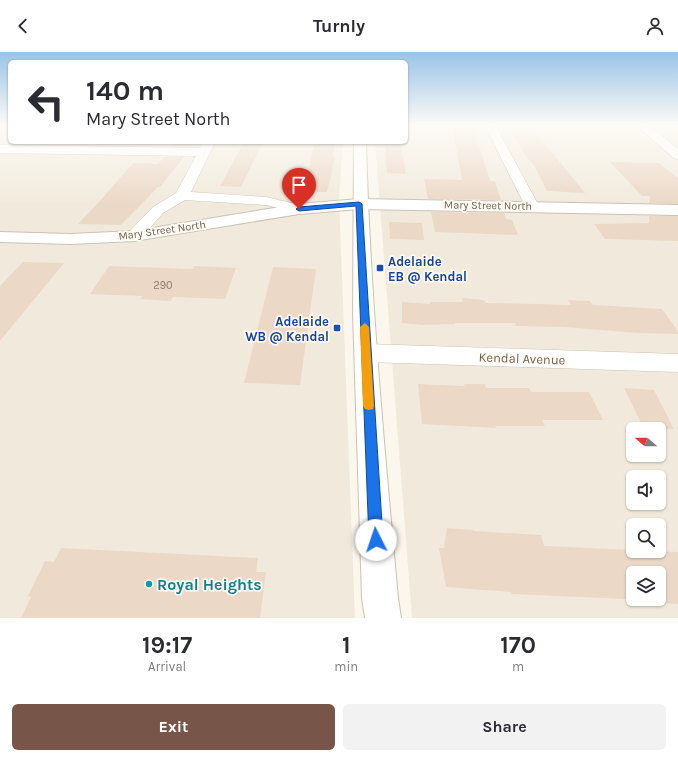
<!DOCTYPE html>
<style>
:root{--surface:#fff;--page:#f2f2f3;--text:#2b2b33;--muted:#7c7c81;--accent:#775548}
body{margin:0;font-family:Karla,sans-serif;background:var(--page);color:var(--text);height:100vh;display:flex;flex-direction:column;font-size:15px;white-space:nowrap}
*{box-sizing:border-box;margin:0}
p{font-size:13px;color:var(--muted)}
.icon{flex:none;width:22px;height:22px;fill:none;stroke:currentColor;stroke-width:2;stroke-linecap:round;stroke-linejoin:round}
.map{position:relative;height:566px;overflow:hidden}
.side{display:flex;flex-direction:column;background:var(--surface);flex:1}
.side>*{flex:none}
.guide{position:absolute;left:8px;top:8px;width:400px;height:84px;border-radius:6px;box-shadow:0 1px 3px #0004;background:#fff;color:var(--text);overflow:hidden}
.needle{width:26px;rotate:290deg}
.tools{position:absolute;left:626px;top:370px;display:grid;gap:8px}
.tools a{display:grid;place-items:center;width:40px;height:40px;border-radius:6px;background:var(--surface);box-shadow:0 1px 3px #0004;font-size:20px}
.pin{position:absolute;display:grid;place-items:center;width:34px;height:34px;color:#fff;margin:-41px -17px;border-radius:50% 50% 50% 0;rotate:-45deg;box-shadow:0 0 4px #0007}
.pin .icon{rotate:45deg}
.me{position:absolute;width:44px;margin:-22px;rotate:356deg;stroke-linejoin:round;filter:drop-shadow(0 0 3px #0008)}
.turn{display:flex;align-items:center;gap:14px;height:84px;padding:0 12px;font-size:18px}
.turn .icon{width:52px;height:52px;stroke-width:2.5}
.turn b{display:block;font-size:28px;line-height:34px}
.eta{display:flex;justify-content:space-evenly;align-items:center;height:68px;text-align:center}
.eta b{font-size:24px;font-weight:700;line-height:28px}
.action{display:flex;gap:8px;margin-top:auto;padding:8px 12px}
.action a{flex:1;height:46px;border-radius:6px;background:var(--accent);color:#fff;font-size:16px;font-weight:700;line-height:46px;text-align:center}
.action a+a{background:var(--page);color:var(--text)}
header{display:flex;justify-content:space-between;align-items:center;height:52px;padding:0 12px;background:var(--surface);font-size:18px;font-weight:700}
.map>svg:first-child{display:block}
.residential{fill:#f1eadc;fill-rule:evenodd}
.building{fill:#ebd8c6;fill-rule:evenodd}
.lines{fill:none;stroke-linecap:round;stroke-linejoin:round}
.minor-casing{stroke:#ccc0b3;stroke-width:1}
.tertiary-casing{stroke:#ccc0b3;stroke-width:2}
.secondary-casing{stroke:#cec1b1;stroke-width:2}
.minor{fill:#fff;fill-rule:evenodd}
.tertiary{fill:#fff;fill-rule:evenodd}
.secondary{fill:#fff;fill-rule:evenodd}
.route{fill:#1a73e8;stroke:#114b97}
.slow{fill:#f59e0b}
.transit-dot{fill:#1a4fb4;stroke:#fdfaf3;stroke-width:1.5}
.culture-dot{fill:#0f9aa8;stroke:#fdfaf3;stroke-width:1.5}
.labels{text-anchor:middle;stroke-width:3.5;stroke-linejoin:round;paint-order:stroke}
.far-street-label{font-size:11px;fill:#736152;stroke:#fdfaf3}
.number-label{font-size:11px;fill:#917f6f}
.transit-label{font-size:13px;font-weight:bold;fill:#164399;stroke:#fdfaf3;text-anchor:start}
.street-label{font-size:13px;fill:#736152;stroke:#fdfaf3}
.near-culture-label{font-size:16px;font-weight:bold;fill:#0d838f;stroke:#fdfaf3;text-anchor:start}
</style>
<header><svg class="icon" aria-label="back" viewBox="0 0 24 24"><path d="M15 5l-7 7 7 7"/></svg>Turnly<svg class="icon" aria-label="person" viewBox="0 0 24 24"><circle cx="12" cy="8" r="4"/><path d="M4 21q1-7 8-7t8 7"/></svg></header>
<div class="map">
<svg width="678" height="566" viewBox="0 0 678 566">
<rect width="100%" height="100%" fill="#fbf7ed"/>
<path class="residential" d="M0,73h10v17h333l-4,56 16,420h-355z
M406,73h272v493h-266l-37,-476h31zM633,377h26v26h-26zM633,425h26v26h-26zM633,473h26v26h-26zM633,521h26v26h-26z"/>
<path class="building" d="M452,73h21l7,17h-2l12,39h5l6,19 -73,-1 -4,-20 38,1z
M507,73h23l55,68 -38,-2 -13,-26 -6,-6z
M177,90h17l-3,4h-18z
M244,90h19l-22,45 -21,-1z
M318,90h17l-2,15h2l-8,35h-23l10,-47h3z
M385,94h16l5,28 -19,-1z
M164,105h20l-24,30h-2l-37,38 -43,-1 20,-21 35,-40 25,1z
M610,110l49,1 19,15v26l-29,-1 1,-7h-8z
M431,160l73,1 2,6 6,1 6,15 -83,-3z
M649,164h29v25l-73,-2 -11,-15 55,-1z
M389,170l33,1 2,17 -34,-1z
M23,210l41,1 -64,78v-55z
M109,214l84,3 1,-3 42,2 -11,31 -52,-2 -2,4 -31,-2 2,-3 -52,-2z
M273,215l43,2 -16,116 -56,-2z
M462,246l22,2 2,3 55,1 30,1 -3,-5 22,1 3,4 69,4 16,22v3l-41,-1 -73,-6 -48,-1 -1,-3h-60v1l-31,1 -22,-2v-21l28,2v-2h33z
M418,332l47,2 -1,-2h21l1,4h43l2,4h58l14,28h-61l3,6h-50l1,2 -74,-4z
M624,336l30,2 20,39h-30z
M447,476l26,2 1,1 67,4 3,11 134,6v52l-50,-3 -1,-2 -115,-5 -1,-2 -65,-5 -7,-39h5zM633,521h26v26h-26z
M61,496l197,10 -2,14h10l-6,46h-239l10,-21 -3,-1 17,-35 9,1z"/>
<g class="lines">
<g class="minor-casing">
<path id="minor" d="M485,73h10l44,81 -2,3 -5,1 -5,-1 -2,-3z
M636,73h12l30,24v10l-4,-1z
M203,90h12l-24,50 75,5 38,9 2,3 -2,3 -5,1 -33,-8 -81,-5 -22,13 -23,26 -6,2 -6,-2 -2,-3 2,-3 25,-26 23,-14 20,-37 -196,-3v-8l200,3z
M366,292l312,10v18l-312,-10 -8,-3 -3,-6 3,-6z"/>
</g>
<g class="tertiary-casing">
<path id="tertiary" d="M359,147l319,6v10l-319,-6 -60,5 -165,27 -63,3 -71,-2v-10l71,2 63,-3 165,-27z"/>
</g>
<g class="secondary-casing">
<path id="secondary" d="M354,90h12c4,152 18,304 32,456l3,20h-36l-3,-20 -9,-285z"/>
</g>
<use href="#minor" class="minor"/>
<use href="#tertiary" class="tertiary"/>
<use href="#secondary" class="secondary"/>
</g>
<linearGradient id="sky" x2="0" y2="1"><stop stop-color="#99c3e6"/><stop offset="0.48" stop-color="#fdfbf7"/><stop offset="1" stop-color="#fdfbf7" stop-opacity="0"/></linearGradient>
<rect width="678" height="152" fill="url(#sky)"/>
<path class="route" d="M359,150l3,2 21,336 -2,5 -5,1 -5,-1 -2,-5 -13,-334 -57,5 -3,-2 3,-2z"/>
<path class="slow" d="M365,271l4,4 5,79 -1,3 -4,1 -4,-1 -2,-3 -3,-79z"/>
<g class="transit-dot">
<rect x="376" y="212" width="8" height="8" rx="2"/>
<rect x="333" y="272" width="8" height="8" rx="2"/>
</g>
<circle class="culture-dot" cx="149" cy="532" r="4"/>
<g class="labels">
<g class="far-street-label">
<text transform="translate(488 153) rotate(1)" y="4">Mary Street North</text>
<text transform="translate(162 178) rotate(-8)" y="4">Mary Street North</text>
</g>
<g class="number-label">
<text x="163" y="237">290</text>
</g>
<g class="transit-label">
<text x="388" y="214">Adelaide<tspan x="388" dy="15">EB @ Kendal</tspan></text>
<text x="329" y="274" text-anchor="end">Adelaide<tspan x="329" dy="15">WB @ Kendal</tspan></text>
</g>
<g class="street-label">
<text transform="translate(522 306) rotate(2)" y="5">Kendal Avenue</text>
</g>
<g class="near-culture-label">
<text x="157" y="538">Royal Heights</text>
</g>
</g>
</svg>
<div class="tools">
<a><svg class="needle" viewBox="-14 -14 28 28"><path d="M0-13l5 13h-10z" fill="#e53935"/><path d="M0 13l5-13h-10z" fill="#7c7c81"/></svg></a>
<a><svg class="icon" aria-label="sound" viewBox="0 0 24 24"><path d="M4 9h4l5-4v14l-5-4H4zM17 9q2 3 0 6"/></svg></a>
<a><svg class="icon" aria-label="search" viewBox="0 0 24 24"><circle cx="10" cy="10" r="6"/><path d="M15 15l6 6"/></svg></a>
<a><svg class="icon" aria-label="layers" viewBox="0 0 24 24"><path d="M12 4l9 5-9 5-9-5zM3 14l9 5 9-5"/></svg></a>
</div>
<div class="pin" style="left:299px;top:157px;background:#d93025"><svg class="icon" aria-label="arrive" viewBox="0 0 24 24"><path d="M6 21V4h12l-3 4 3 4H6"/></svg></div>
<svg class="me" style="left:376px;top:488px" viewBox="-20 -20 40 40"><circle r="19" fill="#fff"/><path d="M0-13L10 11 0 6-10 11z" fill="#1a73e8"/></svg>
<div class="guide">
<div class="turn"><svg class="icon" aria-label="left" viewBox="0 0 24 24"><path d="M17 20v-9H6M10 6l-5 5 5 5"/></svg><div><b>140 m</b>Mary Street North</div></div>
</div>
</div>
<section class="side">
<div class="eta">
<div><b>19:17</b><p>Arrival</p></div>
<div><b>1</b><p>min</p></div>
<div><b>170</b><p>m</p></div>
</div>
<div class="action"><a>Exit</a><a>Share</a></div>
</section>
